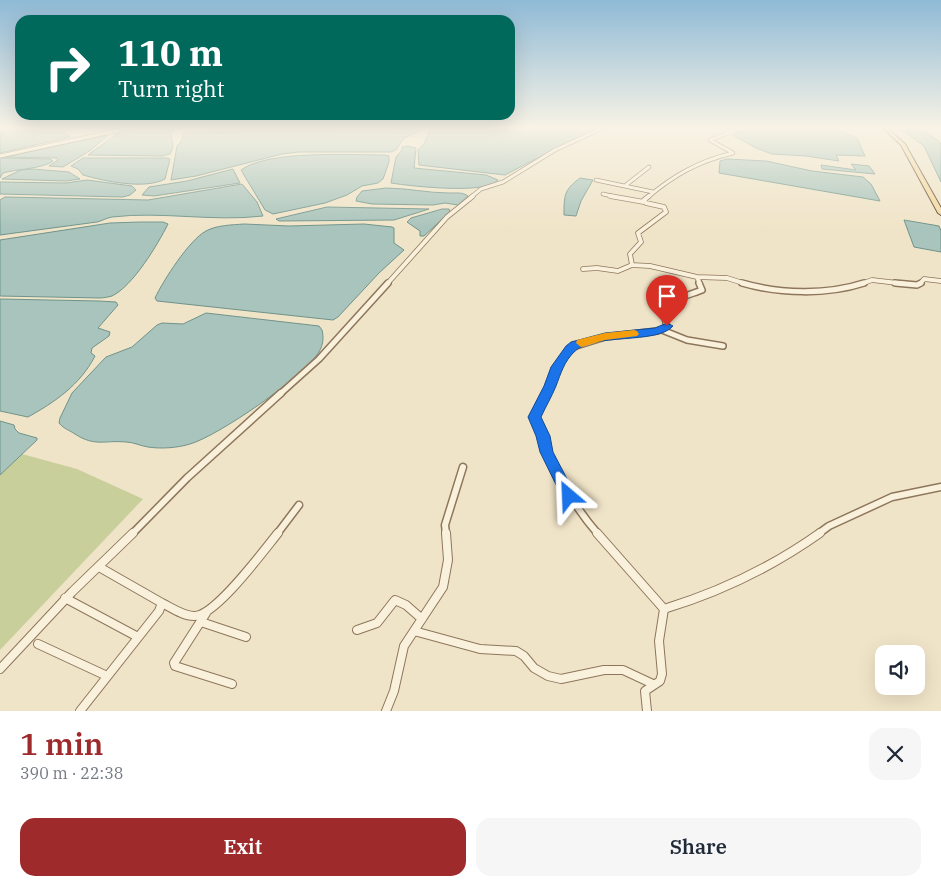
<!DOCTYPE html>
<meta charset="utf-8">
<style>
:root{--surface:#fff;--page:#f6f6f7;--text:#1f2937;--muted:#747a83;--accent:#9e2a2b}
body{margin:0;font-family:"IBM Plex Serif",serif;background:var(--page);color:var(--text);height:100vh;display:flex;flex-direction:column;font-size:19px;white-space:nowrap}
*{box-sizing:border-box;margin:0}
p{font-size:16px;color:var(--muted)}
.icon{flex:none;width:28px;height:28px;fill:none;stroke:currentColor;stroke-width:2;stroke-linecap:round;stroke-linejoin:round}
.map{position:relative;height:711px;overflow:hidden}
.details{display:flex;flex-direction:column;background:var(--surface);flex:1}
.details>*{flex:none}
.guide{position:absolute;left:15px;top:15px;width:500px;height:105px;border-radius:15px;box-shadow:0 5px 20px #0002;background:#00695c;color:#fff;overflow:hidden}
.tools{position:absolute;left:875px;top:645px;display:grid;gap:10px}
.tools a{display:grid;place-items:center;width:50px;height:50px;border-radius:10px;background:var(--surface);box-shadow:0 5px 20px #0002;font-size:25px}
.pin{position:absolute;display:grid;place-items:center;width:42px;height:42px;color:#fff;margin:-51px -21px;border-radius:50% 50% 50% 0;rotate:-45deg;box-shadow:0 0 5px #0007}
.pin .icon{rotate:45deg}
.me{position:absolute;width:55px;margin:-28px;rotate:334deg;stroke-linejoin:round;filter:drop-shadow(0 0 4px #0008)}
.turn{display:flex;align-items:center;gap:18px;height:105px;padding:0 20px;font-size:22px}
.turn .icon{width:65px;height:65px;stroke-width:2.5}
.turn b{display:block;font-size:35px;line-height:42px}
.round{display:grid;place-items:center;flex:none;width:52px;height:52px;border-radius:15px;background:var(--page)}
.head{display:flex;align-items:center;justify-content:space-between;height:85px;padding:0 20px}
h1{font-size:30px;font-weight:600;line-height:38px;color:var(--accent)}
.button{display:flex;gap:10px;margin-top:auto;padding:10px 20px}
.button a{flex:1;height:58px;border-radius:15px;background:var(--accent);color:#fff;font-size:20px;font-weight:600;line-height:58px;text-align:center}
.button a+a{background:var(--page);color:var(--text)}
.map>svg:first-child{display:block}
.green{fill:#c9cf9b}
.water{fill:#a9c4bc;stroke:#6f938a}
.lines{fill:none;stroke-linecap:round;stroke-linejoin:round}
.minor-far4-casing{stroke:#8d765c;stroke-width:4.5}
.minor-far3-casing{stroke:#8d765c;stroke-width:5.5}
.minor-far2-casing{stroke:#8d765c;stroke-width:8}
.minor-far1-casing{stroke:#8d765c;stroke-width:9}
.minor-casing{stroke:#8d765c;stroke-width:10}
.primary-casing{stroke:#5b4430;stroke-width:2}
.minor-far4{stroke:#faf1dc;stroke-width:3}
.minor-far3{stroke:#faf1dc;stroke-width:4}
.minor-far2{stroke:#faf1dc;stroke-width:5}
.minor-far1{stroke:#faf1dc;stroke-width:6}
.minor{stroke:#faf1dc;stroke-width:8}
.primary{fill:#f3d9a0;fill-rule:evenodd}
.route{fill:#1a73e8;stroke:#114b97}
.slow{fill:#f59e0b}
</style>
<div class="map">
<svg width="941" height="711" viewBox="0 0 941 711">
<rect width="100%" height="100%" fill="#f0e4c8"/>
<path class="green" d="M0,448l77,21 66,30 -143,151z"/>
<path class="water" d="M0,128h58l12,9 -70,16v-17l5,-2h-5z
M135,128h42l-6,5 2,14 -3,7 -8,2 -74,-1 32,-23z
M210,128h211l-3,2 3,1 -17,7 -8,12 -5,2h-92l-17,2 -86,22 -25,4 6,-34 4,-4 3,-9 204,-3 -182,1z
M431,128h170l-29,12 -67,35 -86,-10 -1,-15 6,-6z
M749,128h82l26,10 8,18 -29,-1 3,6 -33,-5 -34,-2 -16,-6 -23,-13z
M899,128h19l21,13 2,3v38l-17,-36z
M108,135l-17,15 -28,17 -14,-1 9,-6 -1,-2 -52,-1z
M408,146l8,2 -2,20 72,7 12,5c-11,15 -88,6 -107,3l5,-26 6,-7v-3z
M384,155l5,1v6l-6,17 -5,4 -16,3 -15,9 -22,8 -52,11 -8,-4 -24,-40c27,-20 109,-15 143,-15z
M0,158l50,1 3,2c-11,8 -36,8 -50,12l-3,5z
M83,158h84l3,1 -5,20c-20,11 -61,2 -82,-4l-5,-6 -7,-3z
M727,159l39,2 46,10 51,6 8,7 9,17 -161,-28 1,-12z
M851,164l18,2 6,8 -53,-5 -1,-4 35,5z
M33,169l36,3 11,7 -14,2 -64,-2 19,-9z
M233,169l7,14 -86,13 -12,-1 7,-8 38,-6z
M580,178l13,2 -12,21 -5,15 -12,-1c0,-20 0,-25 16,-37z
M87,180l45,6 4,4 -6,5 -7,2 -123,-3v-12l66,1z
M242,184l15,18 6,14c-51,6 -101,-5 -151,1 -6,1 -10,4 -15,5l-97,13v-35l5,-3 143,3z
M386,188c21,0 42,5 63,5 7,0 14,-1 19,3l-10,9 -13,-2 -12,2 -61,-1 -16,-3 1,-4 5,-6z
M327,207l102,2 -35,11 -115,1 -3,-2z
M442,209h7l1,3 -26,24h-4v-5l-13,-9 4,-4z
M904,220l35,6 2,5v21l-27,-5z
M141,222h22l5,2c-10,20 -35,62 -56,72 -4,1 -9,2 -12,2l-100,-2v-56l110,-17z
M244,224l45,2 75,-2 28,3 2,1v15l10,7 -25,23 -41,44 -5,3 -176,-19 -2,-3c8,-17 34,-58 51,-67 11,-6 26,-6 38,-7z
M0,299l99,2 17,1 2,3 -20,23 12,4 -1,4 -17,12 -1,5 4,3c-15,29 -40,46 -67,61l-28,-6z
M206,313l113,13 3,4c2,8 1,15 -3,22 -15,25 -101,84 -129,92 -13,4 -29,5 -42,3 -7,-1 -15,-5 -22,-5 -22,-2 -31,5 -51,-8 -6,-4 -11,-5 -16,-11l1,-5 12,-25 34,-36 26,-10 25,-22 5,-2 21,1z
M0,421l14,4 1,4 4,4 18,5v2l-37,35z"/>
<g class="lines">
<g class="minor-far4-casing">
<path id="minor-far4" d="M0,156l129,-28
M596,180l57,12
M626,185l23,-18
M603,194l13,3
M471,197l10,-8 22,-7 52,-32 48,-22
M648,197c26,-22 51,-36 85,-44l-23,-13 31,-12"/>
</g>
<g class="minor-far3-casing">
<path id="minor-far3" d="M610,196l34,6
M632,265l-2,-11 11,-12 -3,-9 28,-21 -2,-5 -18,-4 -2,-3 5,-4
M583,269l14,-1 21,3 14,-6 18,1 47,11 30,1 19,6
M697,277l3,7
M387,284l60,-67 26,-21
M861,284l11,-4 34,4
M920,284l4,-5 17,2"/>
</g>
<g class="minor-far2-casing">
<path id="minor-far2" d="M742,283c38,11 85,12 122,0
M895,283l22,2 4,-2
M662,330l25,10 36,6
M280,394l39,-35 69,-76
M546,394l10,-27 17,-20 32,-10 52,-6 9,-3c1,-5 -1,-8 -1,-13 1,-16 25,-20 37,-25l-3,-7"/>
</g>
<g class="minor-far1-casing">
<path id="minor-far1" d="M546,393l-12,24c6,12 9,25 14,37 13,29 29,56 50,80
M132,534l55,-56 94,-85
M277,534l22,-29
M446,534l-1,-9 18,-58
M818,534l11,-8 63,-29 49,-10"/>
</g>
<g class="minor-casing">
<path id="minor" d="M597,533l67,76
M65,598l73,39
M162,603c10,5 21,13 32,13 21,1 70,-66 84,-83
M206,613l-32,50 1,3 57,18
M201,622l45,15
M357,630l20,-7 18,-23 11,5 16,14
M414,631l66,18 36,2 8,5 10,12 14,8 13,3 43,-9h19l30,14
M38,644l69,32
M0,669l72,-77 61,-59
M80,711l79,-100 3,-8 -63,-36
M386,711l8,-20 10,-45 39,-59 5,-27 -2,-27
M647,711l-2,-20 15,-10 2,-7 -3,-33 5,-32c56,-17 108,-42 156,-76"/>
</g>
<g class="primary-casing">
<path id="primary" d="M883,128h4l18,16 36,64v7l-3,-2 -37,-68z"/>
</g>
<use href="#minor-far4" class="minor-far4"/>
<use href="#minor-far3" class="minor-far3"/>
<use href="#minor-far2" class="minor-far2"/>
<use href="#minor-far1" class="minor-far1"/>
<use href="#minor" class="minor"/>
<use href="#primary" class="primary"/>
</g>
<linearGradient id="sky" x2="0" y2="1"><stop stop-color="#8fbad6"/><stop offset="0.56" stop-color="#f8f3e6"/><stop offset="1" stop-color="#f8f3e6" stop-opacity="0"/></linearGradient>
<rect width="941" height="228" fill="url(#sky)"/>
<path class="route" d="M667,323l6,3c-16,19 -80,6 -99,26 -10,10 -13,21 -18,34 -4,10 -10,20 -15,31l9,19 3,16 23,44 -2,5 -5,2 -5,-2 -24,-49 -4,-16 -8,-19 16,-31 7,-19 15,-21 5,-4 34,-9 50,-5z"/>
<path class="slow" d="M634,330l3,1 2,3 -2,2 -32,4 -24,7 -5,-4 1,-3 28,-7z"/>
</svg>
<div class="tools">
<a><svg class="icon" aria-label="sound" viewBox="0 0 24 24"><path d="M4 9h4l5-4v14l-5-4H4zM17 9q2 3 0 6"/></svg></a>
</div>
<div class="pin" style="left:667px;top:326px;background:#d93025"><svg class="icon" aria-label="arrive" viewBox="0 0 24 24"><path d="M6 21V4h12l-3 4 3 4H6"/></svg></div>
<svg class="me" style="left:569px;top:496px" viewBox="-20 -20 40 40"><path d="M0-17L14 15 0 8-14 15z" fill="#1a73e8" stroke="#fff" stroke-width="4"/></svg>
<div class="guide">
<div class="turn"><svg class="icon" aria-label="right" viewBox="0 0 24 24"><path d="M7 20v-9h11M14 6l5 5-5 5"/></svg><div><b>110 m</b>Turn right</div></div>
</div>
</div>
<section class="details">
<div class="head"><div><h1>1 min</h1><p>390 m · 22:38</p></div><a class="round"><svg class="icon" aria-label="close" viewBox="0 0 24 24"><path d="M6 6l12 12M18 6L6 18"/></svg></a></div>
<div class="button"><a>Exit</a><a>Share</a></div>
</section>
